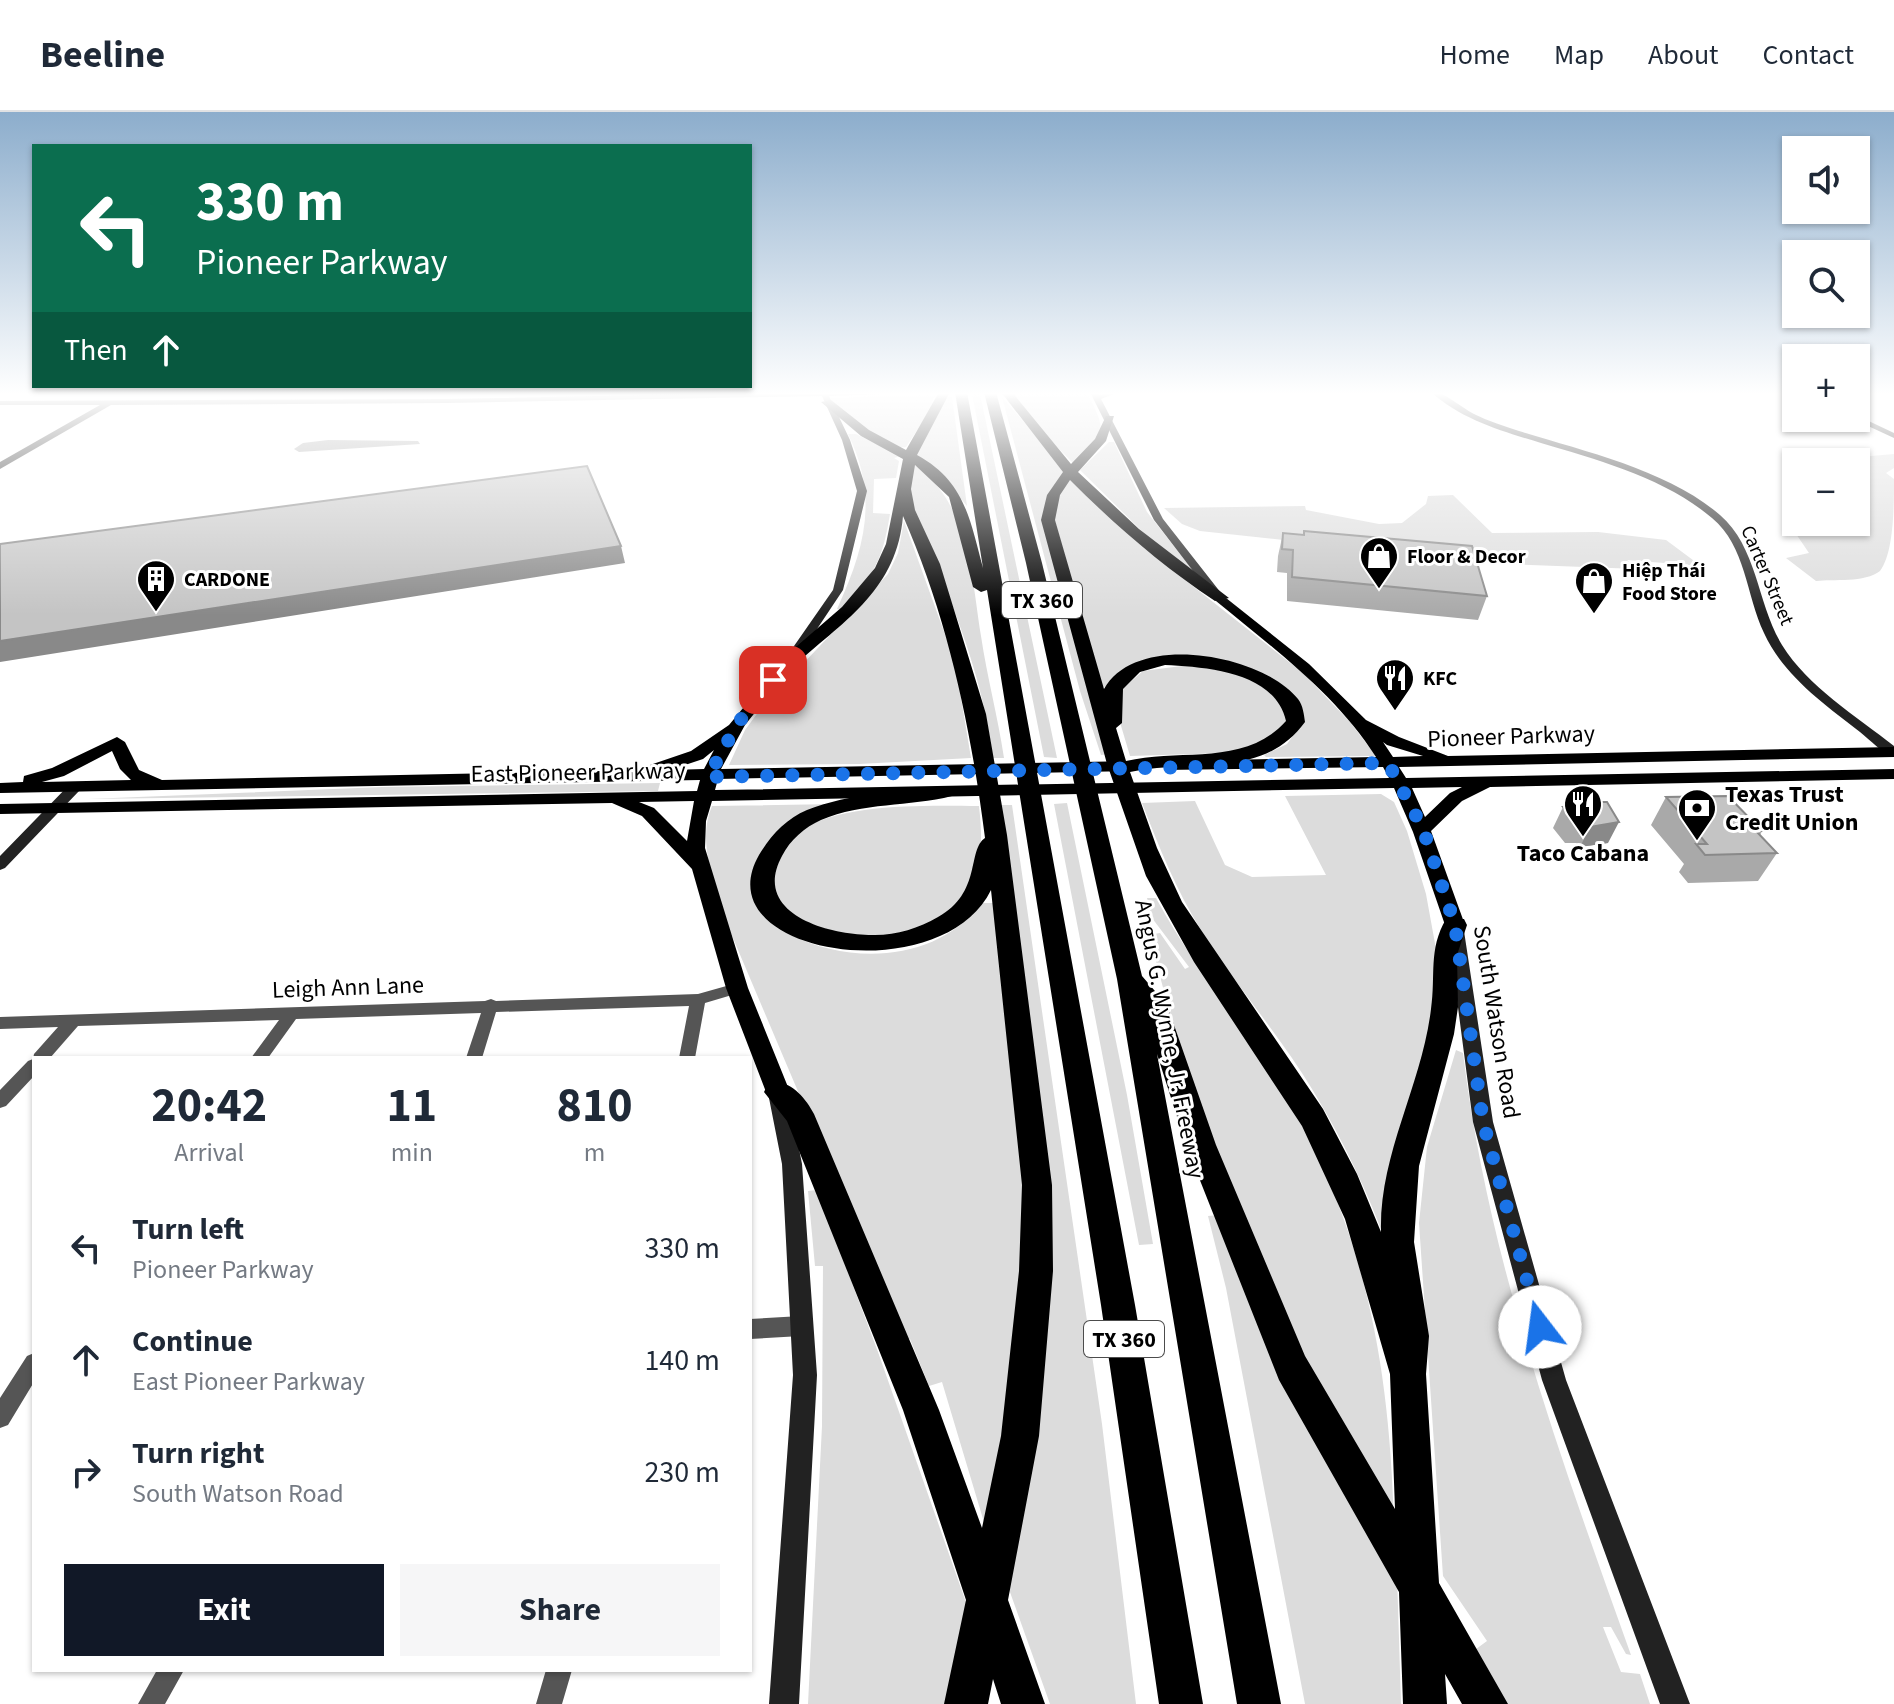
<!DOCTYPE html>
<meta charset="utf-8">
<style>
:root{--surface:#fff;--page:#f6f6f7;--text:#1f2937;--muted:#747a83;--line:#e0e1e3;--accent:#111827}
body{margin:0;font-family:"Source Sans 3",sans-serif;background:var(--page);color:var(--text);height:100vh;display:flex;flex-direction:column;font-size:30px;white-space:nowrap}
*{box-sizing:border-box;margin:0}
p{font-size:26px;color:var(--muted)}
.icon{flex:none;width:44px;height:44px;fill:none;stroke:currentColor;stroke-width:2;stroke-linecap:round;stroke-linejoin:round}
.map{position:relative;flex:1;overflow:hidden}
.side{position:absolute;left:32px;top:944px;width:720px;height:616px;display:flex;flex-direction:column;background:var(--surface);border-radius:0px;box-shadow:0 2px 6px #0004}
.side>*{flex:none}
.hud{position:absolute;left:32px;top:32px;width:720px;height:244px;border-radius:0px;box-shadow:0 2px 6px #0004;background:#0b6e4f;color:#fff;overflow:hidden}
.controls{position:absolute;left:1782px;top:24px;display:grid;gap:16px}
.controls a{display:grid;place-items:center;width:88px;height:88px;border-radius:0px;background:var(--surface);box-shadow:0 2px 6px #0004;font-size:40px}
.pin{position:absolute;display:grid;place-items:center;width:68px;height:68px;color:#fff;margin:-34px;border-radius:16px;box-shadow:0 4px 12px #0006}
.me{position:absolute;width:88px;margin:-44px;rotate:345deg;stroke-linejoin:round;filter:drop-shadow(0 0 6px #0008)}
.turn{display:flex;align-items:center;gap:28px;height:168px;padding:0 32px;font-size:36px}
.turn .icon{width:104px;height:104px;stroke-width:2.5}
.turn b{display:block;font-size:56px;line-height:68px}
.then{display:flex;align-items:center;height:76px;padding:0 32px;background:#0003;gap:16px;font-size:30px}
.eta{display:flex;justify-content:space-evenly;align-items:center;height:136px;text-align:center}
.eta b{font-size:48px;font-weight:700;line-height:56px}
.cta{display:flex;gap:16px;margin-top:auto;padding:16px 32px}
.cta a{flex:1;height:92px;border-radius:0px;background:var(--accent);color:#fff;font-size:32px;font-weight:700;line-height:92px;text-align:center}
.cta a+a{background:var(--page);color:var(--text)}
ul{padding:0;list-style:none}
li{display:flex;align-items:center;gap:24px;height:112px;padding:0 32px}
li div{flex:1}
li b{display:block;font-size:30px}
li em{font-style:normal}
header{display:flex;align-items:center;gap:48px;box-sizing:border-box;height:112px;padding:0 40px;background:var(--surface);border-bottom:2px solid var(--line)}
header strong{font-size:38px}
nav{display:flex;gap:44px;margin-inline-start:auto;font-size:28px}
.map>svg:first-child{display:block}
.green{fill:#dcdcdc}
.water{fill:#a3a3a3}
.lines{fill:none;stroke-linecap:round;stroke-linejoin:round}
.street{fill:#555;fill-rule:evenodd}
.secondary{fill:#222;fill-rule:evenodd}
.primary{fill:#000;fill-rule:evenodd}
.highway{fill:#000;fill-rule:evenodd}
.wall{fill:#a9a9a9}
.shaded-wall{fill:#898989}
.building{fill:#c4c4c4;stroke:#898989;stroke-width:2}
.route{stroke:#1a73e8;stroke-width:14;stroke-dasharray:0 25.2}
.labels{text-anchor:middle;stroke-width:6;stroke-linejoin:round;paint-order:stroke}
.far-poi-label{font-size:20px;font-weight:bold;fill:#000;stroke:#fff;text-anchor:start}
.far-street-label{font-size:20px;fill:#000;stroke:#fff}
.shield{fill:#fff;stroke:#4c4c4c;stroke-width:2}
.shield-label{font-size:22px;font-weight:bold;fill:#000}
.street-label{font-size:24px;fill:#000;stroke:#fff}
.poi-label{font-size:24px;font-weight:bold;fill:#000;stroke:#fff;text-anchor:start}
</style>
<header>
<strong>Beeline</strong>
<nav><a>Home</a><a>Map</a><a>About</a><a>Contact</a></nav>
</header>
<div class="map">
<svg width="1894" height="1592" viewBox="0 0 1894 1592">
<rect width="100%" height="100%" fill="#fff"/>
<path class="green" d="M1087,281c22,42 17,37 -14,70l-47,-47 -16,-22z
M972,282h8l77,364 -13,-1z
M914,283h22l-5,7 4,1 -29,44c-25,3 -55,-29 -74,-44l-1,-5z
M947,285h5l15,109 -27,-33 -25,-17z
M1002,285l65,74 -16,18 -8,27 65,238 -7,1 -21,-64z
M848,322h8l45,22 -7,2 5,3 -3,17 -22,1 -1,34 17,1c-8,48 -15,59 -49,96l-4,-1c28,-61 42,-112 11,-175z
M1109,330h5l33,70 55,70 -44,-35 -78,-77z
M1894,342v14l-8,5 8,6c0,26 0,74 -14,92 -15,12 -47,8 -64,10l-30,-23 23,-5 -19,-28 66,-3v-11l10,-2 -10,-6v-41h-12l4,-4z
M913,352c57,39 58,110 68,172 6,41 17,81 23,122h-11c-11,-90 -48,-172 -82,-255l-2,-23z
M1072,363l108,101 123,97 47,49 26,34 -110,1 -2,-2 23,-11 16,-22 -38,-47 -106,-15 -49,26 -8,1 -48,-170 5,-23z
M1453,383l39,38 106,-1 68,8 35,26 -74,-6 11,9 -133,-5 -305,-33 -18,-7 -18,-16 141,-2 1,4 73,14 23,-1 24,-19 2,-8z
M904,409l51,141 16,96 -112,6 -130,1 16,-35 17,-23 126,-133 10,-21z
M1197,552l63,16 30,36 -12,23 -51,14 -97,3 -11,-37 2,-29 22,-19z
M660,671l-2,8 -570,8 294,-12z
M1381,682l13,8 13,29 19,63 10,55 -1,61 -47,238c-20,-56 -45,-108 -76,-159 -33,-55 -77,-104 -111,-159 -25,-40 -42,-83 -59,-127l53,-2 30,64 27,12 74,-2 -41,-79z
M1067,691l60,292 26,149 -14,1 -85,-441z
M837,692l-77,54 31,77c60,30 147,27 190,-32h15l28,264 -2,146 -36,216 -44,-147 -13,4 -19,-47h-7l-176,-415c-11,-36 -31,-82 -15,-118z
M998,693h14l90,619 34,280h-86l-44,-123 35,-210z
M979,694c6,53 -1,63 -25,108l-71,27 -78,-14 -29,-28 -5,-33c8,-11 16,-27 27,-34 44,-30 129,-26 181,-26z
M1147,786h9c35,65 82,120 121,183 87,142 112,277 117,442l-116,-216 -96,-247 -42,-160 14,34 6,-1 25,36 4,-2 -37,-49z
M1456,938l7,3c25,207 98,406 168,602l-5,-1 -15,-27h-8l18,45 19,2 10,30h-147l-31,-52 15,-11 -44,-65 -24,-353 8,-76z
M817,1078l61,162 91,259 -17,93h-144l14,-278 1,-160h-8l-7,-75z
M1218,1103l179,359 4,130h-96l-79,-416 -18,-72z"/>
<path class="water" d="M328,328l90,1 2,3 -121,8 -5,-3 9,-6z"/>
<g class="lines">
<path class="street" d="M737,871l5,1 3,4 -3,4 -37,11 -10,55h-16l10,-52 -193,6 -14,46h-16l15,-45 -185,6 -28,39h-17l28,-38 -201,6 -28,32h-16v18l-28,30 -6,2v-18l28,-29 5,-2 1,-5 24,-27 -58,2v-12l485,-16 6,-2 5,2 202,-7z
M801,1204l7,3 3,7 -3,7 -7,3 -51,3v-20z
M34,1241v29l-26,43 -8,3v-30l27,-42z
M157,1558h27l-19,34h-27z
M546,1558h26l-10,34h-26z"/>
<path class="secondary" d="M801,280h136l-108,4 21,44 17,51 -24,99 -48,72 -4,1 -6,-4 48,-69 24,-99 -15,-51 -20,-44 -375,7 -336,2 -111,64v-7l100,-57h-100v-4l447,-2z
M1090,280h8l1,3 20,-3 -18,7 62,120 58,74v4h-8l-59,-77z
M1431,280c15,0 29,15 43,22 14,7 30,12 45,17 64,20 149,39 201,84 38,33 37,89 62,130 26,42 74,71 112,101v11c-12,-4 -24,-17 -34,-25 -36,-28 -77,-57 -96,-99 -18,-38 -18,-87 -52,-115 -47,-40 -114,-58 -171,-75 -39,-12 -79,-23 -110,-51z
M1856,303l38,18v5l-41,-19z
M75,671l7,4 -2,3 -75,78 -5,2v-14l70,-72z
M1456,813l8,6 29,191 73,258 124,324h-30l-118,-324 -69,-258 -25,-191z
M778,973l7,3 3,5 14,71 15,211 -18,329h-30l24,-329 -11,-211 -14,-71 3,-5z"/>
<path class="primary" d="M1221,482l88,70 57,56 33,17 49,19 446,-9v10l-495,10 7,11 488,-9v10l-404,8 -28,14 -31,30 34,94 -10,7 -10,-7 -32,-93 -19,-44 -682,13 -6,20 -1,27 43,140 42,104 -4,7 -8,2 -8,-2 -4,-7 -40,-104 -34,-119 -50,-53 -30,-13 -612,11v-10l697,-13 3,-11 -700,13v-10l23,-1 1,-6 28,-8 65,-31 8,5 14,28 23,10 486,-10 2,-5 41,-14 38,-26 57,-69 5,-1 7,4 -53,66 -24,44 413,-8 9,5 -9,5 -416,8 -3,11 674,-12 -6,-11 -219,3v-8l6,-1 206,-4c-40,-63 -103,-109 -160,-156l-2,-3zM1383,630l4,3 36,11 -30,1zM714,638l-10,19 -34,1 33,-11zM112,639l8,18 11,11 -89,2 22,-6zM1462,675l-12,6 -25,24 -13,-29zM694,689l-7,40 -33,-33 -15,-6z"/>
<path class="highway" d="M939,280h11l-33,63c48,26 53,65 66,113l-28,-176h12l168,913 68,399h-44l-58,-399 -114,-715 -6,2 -8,-5 -24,-90 -34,-32 -4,24 4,21 25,54 46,150 21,121 45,350 1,86 -14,165 -31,164 37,104h-44l-8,-25 -5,25h-44l22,-104 -63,-190 -116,-289 -23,-29 4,-8c20,-7 37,13 46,30l125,296 43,118 19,-92 18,-165 3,-86 -31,-295c-50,102 -289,65 -232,-35 12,-20 27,-36 48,-45 44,-17 92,-19 138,-24l11,6 -4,4c-43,11 -89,6 -131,24 -16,7 -31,20 -39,36 -32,59 50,80 93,79 22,0 44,-7 63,-18 44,-24 29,-67 47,-79 -14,-110 -37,-220 -82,-322 -6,72 -56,103 -106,147h-12l-3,-4 60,-52 33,-39 11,-24 17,-85 -42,-23 -40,-34 10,-2 38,30 37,20z
M984,280h12l46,171 100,413 25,29 49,140 89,211 90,153 -5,-135 -45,-155 -43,-93 -108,-164 -48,-86 -39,-112 -66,-244 6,-25 16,-23 -62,-80h11l59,72 24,-25 11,-23h8l-8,25 -28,31 61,57 90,69 -14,3c-53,-35 -100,-76 -145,-121l-10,15 -5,25 49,169c32,-58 158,-35 194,10 5,6 6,16 7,23 -43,59 -113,36 -175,50l27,76 25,54 141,207 34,65 24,58c-2,-78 41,-147 50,-223 5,-34 -3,-59 15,-90h18l3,6 -10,30 1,52 -4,27 -35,132 -5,76 15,94 -3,38 13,209 69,121h-46l-17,-30 2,30h-44l-4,-112 -120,-212 -93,-235 -29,-91 124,650h-44l-120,-725 -91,-416zM1165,553c42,2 110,7 121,56 -41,46 -105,27 -160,40l-10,-33 6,-5 1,-34 17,-17z"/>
</g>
<path class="wall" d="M1304,419l183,65 -9,24 -191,-19v-28l-10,-1 1,-16 5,-23 20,2z
M1666,685l96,34 -2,4 17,18 -19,28 -70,2 -9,-11 5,-8 -33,-39z
M1590,690h17l1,41 -28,4 -4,-4h-11l-12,-15 10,-21 25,-1z"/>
<path class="shaded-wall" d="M621,434l4,17 -625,99v-21z
M1619,710l-11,21 -28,4 10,-20z"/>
<path class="building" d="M587,354l34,80 -621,95v-97z
M1304,419l168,15 15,50 -195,-19 1,-27 -11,-1 1,-16 21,2z
M1728,684l34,35h-6l21,22 -72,2 -9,-11h11l-41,-47z
M1590,690h17l12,20 -29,5 -3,-5 -12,1 -12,-16 30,-1z"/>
<linearGradient id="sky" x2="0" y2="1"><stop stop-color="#8cadcc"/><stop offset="0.56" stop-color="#fff"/><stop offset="1" stop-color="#fff" stop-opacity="0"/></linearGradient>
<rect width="1894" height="503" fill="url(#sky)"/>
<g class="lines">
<path class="route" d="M773,568l-35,43 -30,54 680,-14 35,66 32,96 28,197 57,205"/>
</g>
<defs>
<g id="shop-pin" transform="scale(2)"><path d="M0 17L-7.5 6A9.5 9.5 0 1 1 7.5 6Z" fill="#000" stroke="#fff"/><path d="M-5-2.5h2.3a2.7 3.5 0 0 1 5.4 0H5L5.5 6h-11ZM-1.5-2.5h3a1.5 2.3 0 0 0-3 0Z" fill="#fff"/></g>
<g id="building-pin" transform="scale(2)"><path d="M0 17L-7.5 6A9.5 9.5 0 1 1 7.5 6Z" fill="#000" stroke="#fff"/><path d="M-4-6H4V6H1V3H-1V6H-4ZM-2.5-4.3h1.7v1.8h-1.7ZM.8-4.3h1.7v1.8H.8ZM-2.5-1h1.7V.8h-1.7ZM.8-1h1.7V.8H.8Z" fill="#fff"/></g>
<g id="restaurant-pin" transform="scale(2)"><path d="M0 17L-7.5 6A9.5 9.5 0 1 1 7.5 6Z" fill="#000" stroke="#fff"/><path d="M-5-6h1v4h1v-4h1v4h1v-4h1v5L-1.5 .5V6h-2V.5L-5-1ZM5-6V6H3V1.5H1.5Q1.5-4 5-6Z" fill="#fff"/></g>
<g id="bank-pin" transform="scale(2)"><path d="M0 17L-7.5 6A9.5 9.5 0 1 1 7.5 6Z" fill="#000" stroke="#fff"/><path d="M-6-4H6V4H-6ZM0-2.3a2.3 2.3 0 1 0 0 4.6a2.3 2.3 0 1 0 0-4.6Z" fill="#fff"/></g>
</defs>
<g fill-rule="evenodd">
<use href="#shop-pin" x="1379" y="444"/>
<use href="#building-pin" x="156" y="467"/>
<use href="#shop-pin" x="1594" y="469"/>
<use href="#restaurant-pin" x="1395" y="566"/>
<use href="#restaurant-pin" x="1583" y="692"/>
<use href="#bank-pin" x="1697" y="696"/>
</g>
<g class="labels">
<g class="far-poi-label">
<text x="1407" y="451">Floor &amp; Decor</text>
<text x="1622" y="465">Hiệp Thái<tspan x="1622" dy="23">Food Store</tspan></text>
<text x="184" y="474">CARDONE</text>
<text x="1423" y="573">KFC</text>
</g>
<g class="far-street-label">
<text transform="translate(1768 463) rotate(67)" y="7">Carter Street</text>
</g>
<g class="shield">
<rect x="1002" y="470" width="80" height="36" rx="6"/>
<rect x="1084" y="1209" width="80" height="36" rx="6"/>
</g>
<g class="shield-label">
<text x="1042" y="496">TX 360</text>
<text x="1124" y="1235">TX 360</text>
</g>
<g class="street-label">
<text transform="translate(1511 624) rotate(-2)" y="8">Pioneer Parkway</text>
<text transform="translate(578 660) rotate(-1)" y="8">East Pioneer Parkway</text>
<text transform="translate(348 875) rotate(-2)" y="8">Leigh Ann Lane</text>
<text transform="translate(1497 910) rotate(81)" y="8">South Watson Road</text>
<text transform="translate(1170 927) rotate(79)" y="8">Angus G. Wynne, Jr. Freeway</text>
</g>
<g class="poi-label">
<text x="1725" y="690">Texas Trust<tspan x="1725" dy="28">Credit Union</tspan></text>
<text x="1583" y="749" text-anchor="middle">Taco Cabana</text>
</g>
</g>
</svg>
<div class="controls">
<a><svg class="icon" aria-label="sound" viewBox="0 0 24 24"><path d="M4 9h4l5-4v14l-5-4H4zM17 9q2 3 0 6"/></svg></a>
<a><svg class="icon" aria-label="search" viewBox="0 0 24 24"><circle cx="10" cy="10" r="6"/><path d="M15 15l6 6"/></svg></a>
<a>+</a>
<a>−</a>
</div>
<div class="pin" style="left:773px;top:568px;background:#d93025"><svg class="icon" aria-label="arrive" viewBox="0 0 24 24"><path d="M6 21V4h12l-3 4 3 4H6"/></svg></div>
<svg class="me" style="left:1540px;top:1215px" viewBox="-20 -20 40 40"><circle r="19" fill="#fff"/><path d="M0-13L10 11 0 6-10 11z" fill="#1a73e8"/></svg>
<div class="hud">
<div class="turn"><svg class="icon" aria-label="left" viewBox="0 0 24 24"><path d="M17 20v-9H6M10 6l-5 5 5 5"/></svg><div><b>330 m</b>Pioneer Parkway</div></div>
<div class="then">Then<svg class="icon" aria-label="ahead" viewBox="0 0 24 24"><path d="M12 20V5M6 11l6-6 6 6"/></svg></div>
</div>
<section class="side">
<div class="eta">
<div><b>20:42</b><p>Arrival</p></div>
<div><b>11</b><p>min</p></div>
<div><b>810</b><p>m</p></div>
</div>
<ul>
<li><svg class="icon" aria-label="left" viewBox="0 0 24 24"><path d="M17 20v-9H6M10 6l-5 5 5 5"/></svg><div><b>Turn left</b><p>Pioneer Parkway</p></div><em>330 m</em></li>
<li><svg class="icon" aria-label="ahead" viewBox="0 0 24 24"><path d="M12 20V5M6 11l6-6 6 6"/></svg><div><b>Continue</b><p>East Pioneer Parkway</p></div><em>140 m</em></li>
<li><svg class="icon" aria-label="right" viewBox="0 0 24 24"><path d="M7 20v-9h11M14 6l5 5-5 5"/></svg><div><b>Turn right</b><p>South Watson Road</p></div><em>230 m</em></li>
</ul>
<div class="cta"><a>Exit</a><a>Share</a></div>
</section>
</div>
